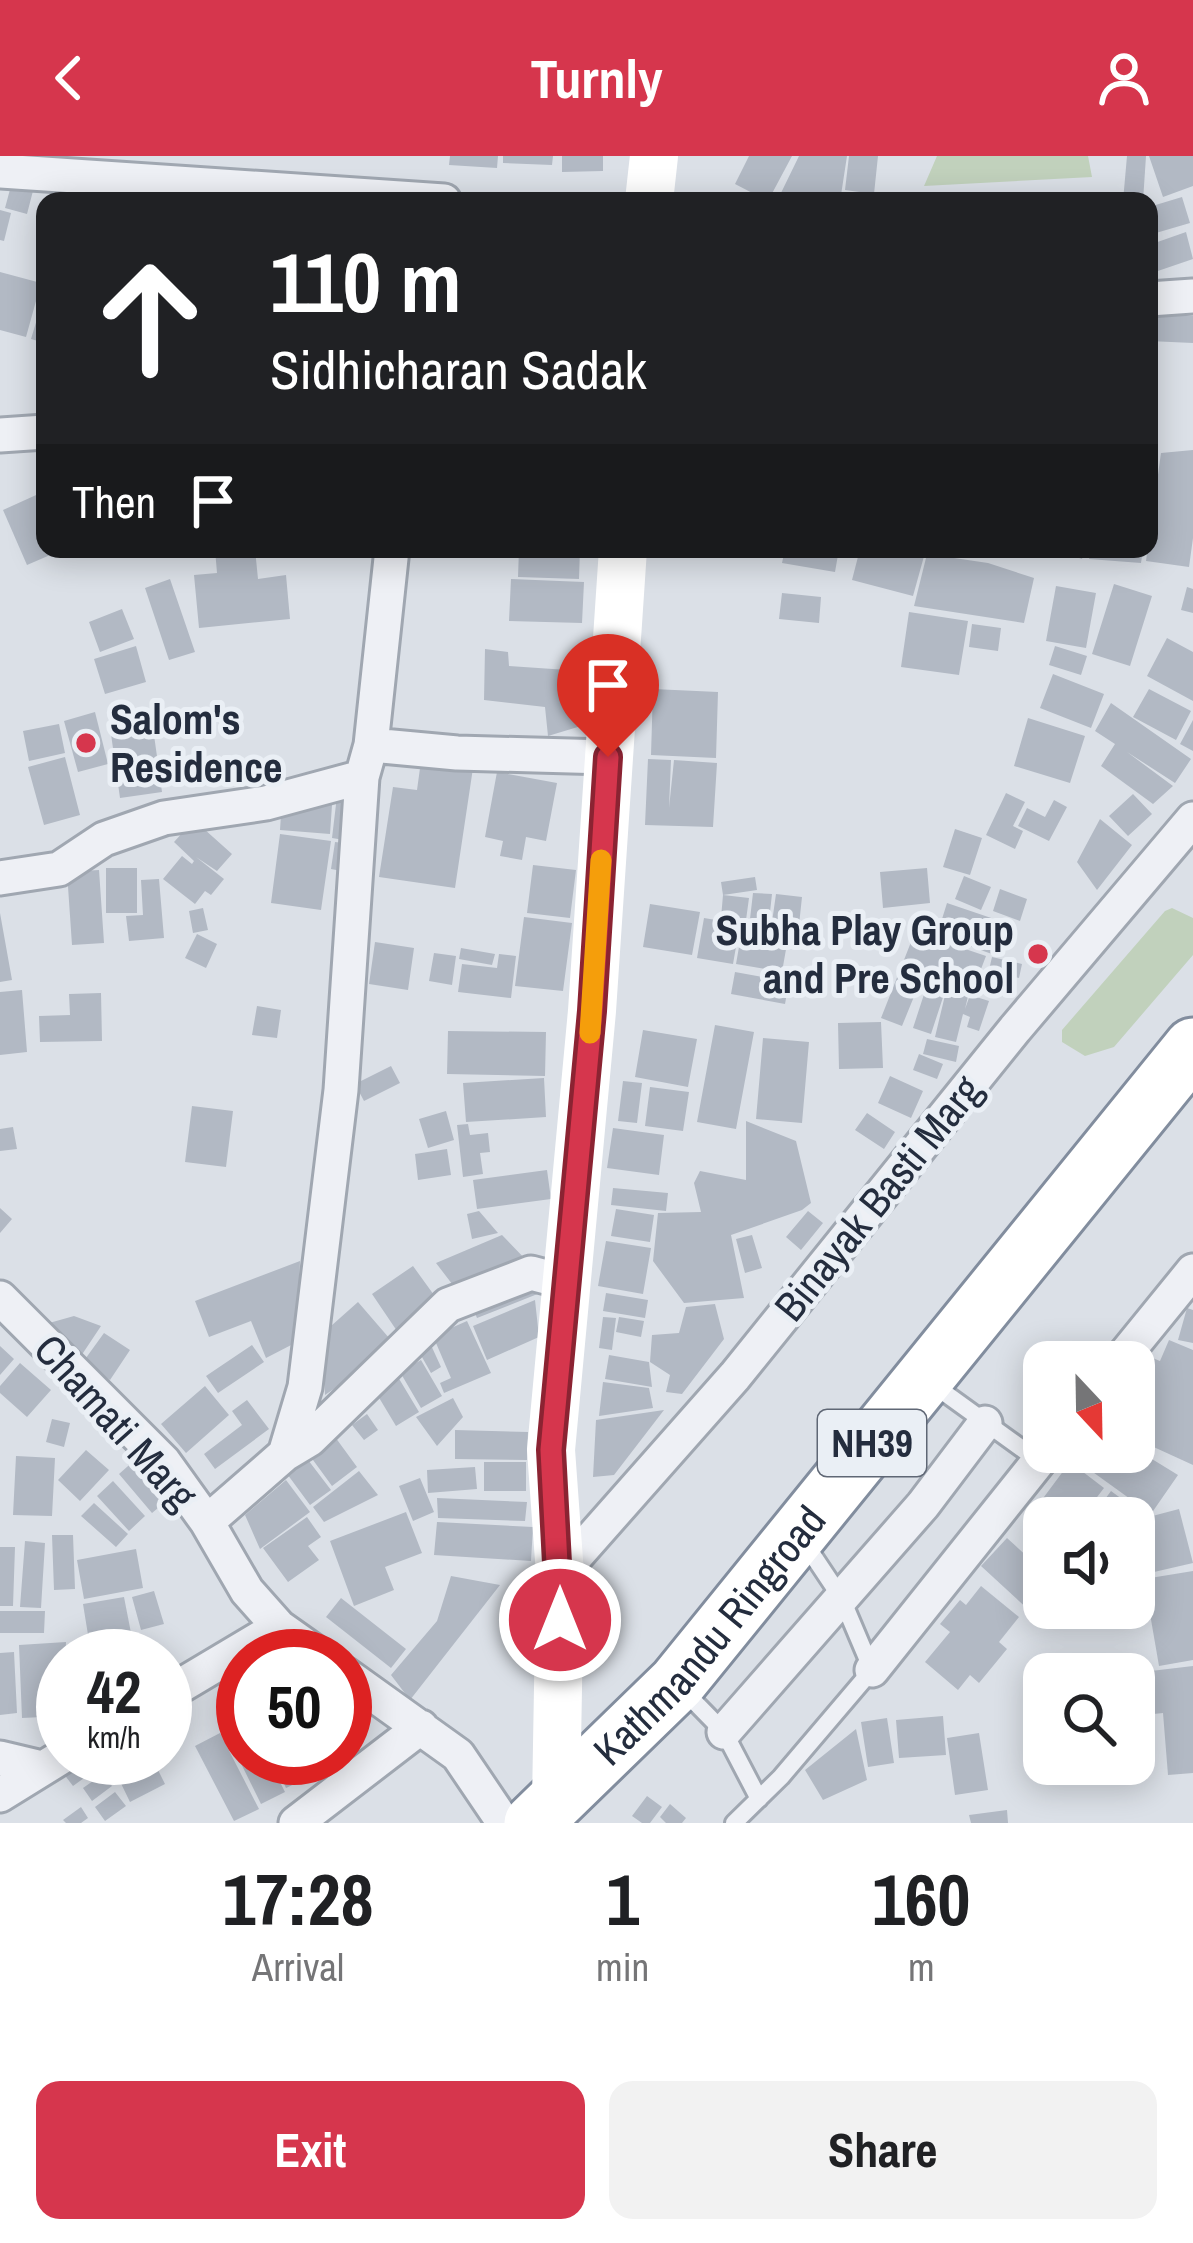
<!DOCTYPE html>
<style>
:root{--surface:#fff;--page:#f2f2f2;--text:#202124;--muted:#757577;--accent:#d6364d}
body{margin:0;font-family:"Archivo Narrow",sans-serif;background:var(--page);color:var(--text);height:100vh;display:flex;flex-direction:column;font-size:45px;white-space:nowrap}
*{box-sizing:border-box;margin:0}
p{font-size:39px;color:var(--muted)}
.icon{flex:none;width:66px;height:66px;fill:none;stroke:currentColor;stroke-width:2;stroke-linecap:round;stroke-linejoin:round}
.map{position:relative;height:1667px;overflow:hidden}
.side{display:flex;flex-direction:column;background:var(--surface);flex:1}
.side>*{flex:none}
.hud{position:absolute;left:36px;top:36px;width:1122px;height:366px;border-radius:24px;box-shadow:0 6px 30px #0003;background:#202124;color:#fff;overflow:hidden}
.needle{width:78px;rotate:158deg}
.buttons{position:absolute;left:1023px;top:1185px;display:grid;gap:24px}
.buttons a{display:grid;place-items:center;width:132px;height:132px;border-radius:24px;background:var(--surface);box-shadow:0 6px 30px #0003;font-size:60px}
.speed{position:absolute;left:36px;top:1473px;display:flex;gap:24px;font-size:60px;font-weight:700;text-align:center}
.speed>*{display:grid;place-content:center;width:156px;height:156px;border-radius:50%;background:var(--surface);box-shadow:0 6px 30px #0003;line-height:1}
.speed small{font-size:30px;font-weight:400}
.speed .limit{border:18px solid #d22;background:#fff;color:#111}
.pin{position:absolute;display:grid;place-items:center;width:102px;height:102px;color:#fff;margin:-123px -51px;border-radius:50% 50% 50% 0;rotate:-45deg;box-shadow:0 0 12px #0007}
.pin .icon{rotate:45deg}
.me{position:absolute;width:132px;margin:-66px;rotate:0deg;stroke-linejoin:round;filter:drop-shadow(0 0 9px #0008)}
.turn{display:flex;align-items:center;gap:42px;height:252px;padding:0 36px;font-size:54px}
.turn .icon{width:156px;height:156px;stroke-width:2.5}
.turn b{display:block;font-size:84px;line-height:102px}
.then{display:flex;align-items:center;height:114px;padding:0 36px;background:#0003;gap:24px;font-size:45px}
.eta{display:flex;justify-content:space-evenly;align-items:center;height:204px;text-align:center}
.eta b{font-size:72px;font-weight:700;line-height:84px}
.cta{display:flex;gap:24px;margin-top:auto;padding:24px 36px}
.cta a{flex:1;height:138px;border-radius:24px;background:var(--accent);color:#fff;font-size:48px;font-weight:700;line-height:138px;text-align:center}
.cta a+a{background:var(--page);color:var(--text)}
header{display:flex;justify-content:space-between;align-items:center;height:156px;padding:0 36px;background:var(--accent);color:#fff;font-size:54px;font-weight:700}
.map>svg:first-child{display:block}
.green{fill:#c1d1bc}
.building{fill:#b2b9c4}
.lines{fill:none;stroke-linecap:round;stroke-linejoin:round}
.service-casing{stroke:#a0a7b1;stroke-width:22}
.minor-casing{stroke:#a0a7b1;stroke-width:39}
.trunk-casing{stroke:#828d9e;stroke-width:63}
.service{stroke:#eef0f5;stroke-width:16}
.minor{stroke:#eef0f5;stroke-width:33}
.secondary{stroke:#fff;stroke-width:48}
.trunk{stroke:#fff;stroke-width:57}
.route-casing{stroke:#8b2332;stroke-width:30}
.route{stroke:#d6364d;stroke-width:21}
.slow{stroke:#f59e0b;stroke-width:21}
.poi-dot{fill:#d6364d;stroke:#eaeff5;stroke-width:4.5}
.labels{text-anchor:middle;stroke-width:10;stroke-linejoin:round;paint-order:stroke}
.shield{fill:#eaeff5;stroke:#5f6775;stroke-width:3}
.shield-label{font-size:39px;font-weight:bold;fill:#242d3e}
.poi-label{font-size:42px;font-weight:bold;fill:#242d3e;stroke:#eaeff5;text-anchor:start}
.street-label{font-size:42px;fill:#242d3e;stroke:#eaeff5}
</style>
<header><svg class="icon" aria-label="back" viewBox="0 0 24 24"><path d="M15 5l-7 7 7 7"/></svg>Turnly<svg class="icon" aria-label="person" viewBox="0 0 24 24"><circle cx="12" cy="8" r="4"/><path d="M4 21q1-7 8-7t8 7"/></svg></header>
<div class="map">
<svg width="1193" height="1667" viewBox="0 0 1193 1667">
<rect width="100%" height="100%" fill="#dbe0e7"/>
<path class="green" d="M937,0h151l4,21 -168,9z
M1172,752l21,10v37l-79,92 -29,9 -23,-14v-12l103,-119z"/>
<path class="building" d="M450,0h48l-1,12 -48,-3z
M503,0h50l-1,9 -49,-2z
M562,0h41v15l-41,1z
M749,0h43l-24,45 -33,-17z
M799,0h48l-6,39 31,2 -1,4h-73l-18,-6z
M849,0h29l-4,38 -29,-4z
M1127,0h19l-3,45h-20z
M1149,0h44v30l-30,11z
M12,26l22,5 -7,27 -22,-6z
M56,29l41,1v15h-41z
M992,37h54v8h-54z
M1182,41l8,26 -41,12v-28z
M0,54l11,3 -7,28 -4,-1z
M1186,76l7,27 -44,15v-29z
M0,116l41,11 -15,54 -26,-7z
M44,140l1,1v46l-14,-4z
M1150,157l43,3v27l-44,-2z
M1193,294v88l-4,29 -43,-6 15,-108z
M45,335v58h19l-37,16 -24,-55z
M215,393h40l3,30 28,-4 4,44 -91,9 -5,-53 23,-2z
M519,393h61l-1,30 -61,-2z
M785,393h54l-4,23 -53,-9z
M860,393h66l-13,47 -61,-16z
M1053,393h32l-3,10z
M1092,393h51l-2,14 -52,-4z
M927,398l61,9 46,15 -10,45 -110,-17z
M170,423l25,73 -26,8 -24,-72z
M511,423l73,3 -2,41 -73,-2z
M1114,428l38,12 -22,70 -38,-12z
M1056,430l40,7 -10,55 -40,-7z
M1187,431l6,2v24l-12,-3z
M782,437l39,4 -2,26 -40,-4z
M122,453l12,30 -34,13 -11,-30z
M909,456l59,9 -9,54 -58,-8z
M972,468l29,4 -3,23 -29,-4z
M1167,482l26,14v49l-46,-25z
M136,490l10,36 -41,12 -11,-35z
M1055,490l32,10 -6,19 -32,-10z
M485,493l23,3 1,14 73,5 -1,55 -33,10 -3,-29 -61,-7z
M1053,518l51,20 -13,34 -51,-20z
M653,533l65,3 -2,66 -65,-3z
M1149,533l42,22 -15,29 -43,-23z
M1111,547l80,56 -16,24 -48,-31 46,34 -20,18 -52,-38 14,-22 -20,-13z
M95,556l13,52 -30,8 -14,-51z
M1028,562l57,18 -15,47 -56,-17z
M1193,564v31l-13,-7z
M59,568l6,29 -36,8 -6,-30z
M153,572l9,64 -42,6 -9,-64z
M65,601l15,58 -36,10 -16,-58z
M648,603l23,1 -2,48 5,-48 43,3 -4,64 -68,-2z
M421,605l52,7 -18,120 -76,-11 14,-90 24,3z
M497,616l60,11 -11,58 -20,-4 -4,23 -22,-4 3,-15 -18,-4z
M1006,637l19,9 -12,24 10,5 -8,18 -29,-14z
M1133,638l19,20 -24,22 -19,-20z
M337,640l19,2 -6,43 -18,-3z
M282,644l50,5 -2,29 -50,-4z
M1054,644l13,7 -18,34 -31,-15 9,-18 18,9z
M1100,663l32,26 -35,45 -20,-28z
M194,664l38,34 -15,17 -21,-14 28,22 -13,16 -6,-4 -10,13 -32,-25 19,-23 10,8 2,-3 -20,-19z
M955,673l27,9 -12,37 -27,-8z
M280,678l51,7 -10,69 -50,-7z
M335,686l17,2 -5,28 -16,-3z
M533,709l43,5 -6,48 -43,-5z
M106,712h31v45h-31z
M927,712l3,35 -47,5 -3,-36z
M99,714l5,73 -32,2 -5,-73z
M964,720l27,11 -10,23 -26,-11z
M755,721l2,13 -34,5 -2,-13z
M159,723l5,59 -35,3 -3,-25 17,-1 -2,-35z
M1000,733l27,10 -7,22 -27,-10z
M753,737l19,1 -3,27 -19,-2z
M776,738l26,3 -3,28 -27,-3z
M723,739l26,3 -3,22 -25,-2z
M947,747l56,19 -11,32 -55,-19z
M650,748l50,8 -8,43 -49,-8z
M203,752l5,22 -15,3 -4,-22z
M0,757l12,67 -12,2z
M524,761l48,6 -9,68 -48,-5z
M704,762l36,6 -7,40 -36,-6z
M742,774l46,8 -6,34 -46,-8z
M915,776l71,24 -13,34 -24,-9 1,-3 -2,3 -24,-9 -22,54 -21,-8z
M197,778l20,10 -11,24 -21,-10z
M375,786l39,6 -6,42 -39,-6z
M461,792l34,6 -3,11 -33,-6z
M434,797l22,3 -4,29 -23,-4z
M499,798l17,2 -5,42 -53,-6 4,-28 35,4z
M992,801l30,7 -3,14 -30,-8z
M735,816l54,10 -4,22 -54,-10z
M985,816l28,10 -5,15 -29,-10z
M929,823l18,6 -16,49 -18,-6z
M947,831l22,5 -4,17 5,-14 19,6 -10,30 -12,-4 3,-10 -7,-3 -7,28 -21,-5z
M22,834l5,62 -27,3v-63z
M101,837l1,48 -62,1 -1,-26 31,-1 -1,-21z
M257,850l24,4 -4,28 -25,-3z
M881,866l2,46 -44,1 -1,-46z
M715,869l39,7 -18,97 -39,-7z
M643,874l54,9 -9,48 -53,-10z
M448,875l98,1 -1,44 -98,-2z
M763,882l46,4 -7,81 -46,-4z
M927,883l32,7 -3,16 -33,-8z
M919,898l24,10 -6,15 -24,-9z
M391,910l9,17 -36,18 -9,-17z
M890,920l33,15 -12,27 -33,-15z
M544,922l2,39 -80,5 -3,-39z
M623,925l19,2 -5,40 -19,-2z
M650,931l39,5 -6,39 -38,-5z
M192,950l41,5 -7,56 -41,-5z
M446,955l8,29 -26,8 -9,-29z
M867,957l28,19 -11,17 -29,-19z
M746,965l50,20 15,62 -9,7 -71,25 13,63 -60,5 -31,-42 5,-48 43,-1 -7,-29 6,-12 46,9z
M468,968l2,11 18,-2 2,19 -10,1 3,21 -20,3 -6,-52z
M13,971l4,22 -17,2v-22z
M613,972l51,7 -5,40 -52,-7z
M447,993l4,26 -33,5 -3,-26z
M547,1014l4,29 -74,10 -4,-29z
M613,1032l55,5 -2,18 -55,-6z
M0,1052l12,11 -12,14z
M616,1053l38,6 -4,27 -39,-6z
M479,1055l19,22 -26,6 -5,-25z
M808,1055l15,12 -22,27 -15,-13z
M502,1079l28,29 -71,29 -23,-30z
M752,1079l10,33 -17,5 -9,-34z
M606,1085l45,7 -8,46 -45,-8z
M300,1105l-3,81 -31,16 -15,-37 -42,16 -14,-36z
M413,1110l26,36 -42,29 -25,-37z
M534,1121l6,16 -63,25 -7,-17z
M606,1137l42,7 -3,18 -42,-7z
M535,1144l4,37 -52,23 -14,-34z
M358,1146l38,44 -71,49 -3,-61z
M715,1148l9,35 -42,55 -16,-2 4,-17 -20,-13 2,-27 27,-2 7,-26z
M1187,1152l6,2v33l-15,-3z
M74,1160l27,10 -22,33 -44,-32z
M603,1161l13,1 -4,32 -13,-2z
M619,1161l25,4 -3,16 -25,-5z
M467,1165l24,52 -47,20 -4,-10 11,-5 -18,-42z
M104,1177l26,17 -20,30 -27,-18z
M1169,1184l24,10v115l-59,-27v-65l3,1 8,-19 15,6z
M430,1187l11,24 -10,6 -13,-23z
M252,1189l12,17 -46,31 -12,-17z
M0,1190l14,13 -14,16z
M609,1199l40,7 3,25 -47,-8z
M421,1204l21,36 -21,12 -21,-36z
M20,1207l31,27 -24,27 -27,-24v-7z
M395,1216l24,40 -23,14 -24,-40z
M603,1226l46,6 4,20 -54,8z
M205,1230l24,29 -43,38 -25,-29z
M453,1242l10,19 -26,29 -21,-29z
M247,1244l22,29 -54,40 -11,-15 38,-29 -10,-14z
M664,1254l-50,65 -21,2 3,-57z
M367,1258l11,16 -14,10 -12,-15z
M52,1263l18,4 -6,24 -18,-5z
M330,1274l27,37 -25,19 -27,-37z
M455,1274l73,2 -1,28 -72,-1z
M1134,1292l44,27 -27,39 -79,-57 3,-5h59z
M86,1294l23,20 -29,31 -22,-21z
M302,1296l29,38 -21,15 -28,-38z
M16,1300l39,2 -3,58 -39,-1z
M136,1303l33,40 -17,14 -33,-39z
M484,1306h42v29h-42z
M1070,1306l34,26 -23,30h-26l-17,-13z
M475,1311l2,22 -49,4 -1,-23z
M359,1315l19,24 -54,27 -11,-15z
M420,1322l14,34 -21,9 -14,-35z
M286,1324l24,32 -50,37 -15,-34z
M113,1325l32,35 -16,15 -32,-35z
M1111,1335l19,14 -10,13h-29z
M437,1342l90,4 -2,19 -87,-3z
M94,1347l34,31 -12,13 -35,-31z
M1179,1353l14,54 -39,9 -13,-53z
M406,1356l16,41 -37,14 9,23 -40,16 -24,-65z
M307,1361l14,20 -13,9 11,14 -31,22 -25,-34z
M437,1366l96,5 -2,34 -97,-6z
M52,1379h21l2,54 -21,1z
M1007,1382l37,34v36h13l-14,15 -62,-57z
M25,1385l20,2 -4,65 -21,-1z
M0,1391h15l-2,59h-13z
M136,1393l7,39 -59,11 -7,-39z
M1193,1415v89l-34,6 -15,-87z
M451,1420l49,9 -90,115 -19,-25 46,-54z
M981,1430l38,31 -20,25 8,7 -28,34 -9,-8 -12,15 -33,-28 25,-30 -10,-8 20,-24 6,5z
M154,1435l10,33 -23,6 -9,-33z
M124,1441l7,36 -42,8 -6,-37z
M341,1442l65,51 -15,19 -65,-51z
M0,1455h45l-1,22h-44z
M66,1486l-3,74 -41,2 -3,-73z
M14,1496l3,61 -17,2v-62z
M1193,1510v107l-25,2 -5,-62 -29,3v-43z
M345,1556l17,34 -17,9z
M943,1560l3,39 -47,3 -3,-38z
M887,1562l7,45 -26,4 -7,-45z
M243,1566v36h25l17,34 -24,12 -36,-73z
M856,1573l11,51 -44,20 -18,-30z
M220,1577l39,76 -25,12 -39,-75z
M979,1577l9,57 -33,5 -8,-57z
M83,1602h14l5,7 -29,21 -10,-13z
M136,1602h16l13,26 -35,18 -16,-33z
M272,1602h41l7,14 -34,16z
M103,1618l9,12 -20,15 -9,-13z
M115,1636l11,14 -21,15 -10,-14z
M647,1640l15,11 -12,16h-8l-10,-7z
M670,1648l16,14 -4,5h-16l-6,-6z
M81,1651l7,11 -7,5h-15l-3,-3z
M1007,1654l1,13h-37l-2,-8z"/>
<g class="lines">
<g class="service-casing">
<path id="service" d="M931,1227l108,78
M681,1532l43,44 35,67
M734,1667l47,-46 91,-107 -30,-71 -40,-60"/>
</g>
<g class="minor-casing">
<path id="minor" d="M0,15l444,30
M1149,143l44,-3
M0,279l45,-3
M371,589l86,8 150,4
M0,722l59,-9 45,-30 60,-21 102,-15 96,-26
M0,1142l164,164 43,60 40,69 32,36 41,29
M1119,1206l74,-91
M285,1298l25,-15 138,-134 83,-32 38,10
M207,1366l78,-68 20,-67 36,-297 21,-313 9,-32 21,-196
M560,1418l175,-198 280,-347 178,-210
M872,1514l174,-218
M345,1518l113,81 46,68
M165,1539l114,-68
M724,1576l199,-227 62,-82
M0,1602l42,10
M0,1639l63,-39
M296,1667l125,-96"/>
</g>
<g class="trunk-casing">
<g id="trunk">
<path id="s1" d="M533,1667l144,-140 516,-636"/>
</g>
</g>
<use href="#service" class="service"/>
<use href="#minor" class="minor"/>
<path class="secondary" d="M649,45l5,-45
M556,1646l4,-228 -9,-124 41,-439 31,-462"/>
<use href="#trunk" class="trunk"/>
</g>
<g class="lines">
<g class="route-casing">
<path id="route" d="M560,1464l-9,-170 41,-439 16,-254"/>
</g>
<use href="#route" class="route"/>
<path class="slow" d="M590,877l11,-173"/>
</g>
<g class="poi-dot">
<circle cx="86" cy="587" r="12"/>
<circle cx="1038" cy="798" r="12"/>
</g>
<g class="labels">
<rect class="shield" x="818" y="1254" width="108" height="66" rx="9"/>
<g class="shield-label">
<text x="872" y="1301">NH39</text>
</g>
<g class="poi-label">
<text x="110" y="578">Salom's<tspan x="110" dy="48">Residence</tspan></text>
<text x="1014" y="789" text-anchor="end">Subha Play Group<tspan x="1014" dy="48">and Pre School</tspan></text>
</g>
<g class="street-label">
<text transform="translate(878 1042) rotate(-51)" y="15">Binayak Basti Marg</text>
<text transform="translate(116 1266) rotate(48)" y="15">Chamati Marg</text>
<text dy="15" stroke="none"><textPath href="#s1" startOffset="258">Kathmandu Ringroad</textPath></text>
</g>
</g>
</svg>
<div class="buttons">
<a><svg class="needle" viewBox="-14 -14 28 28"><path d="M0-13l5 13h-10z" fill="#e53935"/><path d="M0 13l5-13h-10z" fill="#757577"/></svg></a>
<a><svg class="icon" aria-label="sound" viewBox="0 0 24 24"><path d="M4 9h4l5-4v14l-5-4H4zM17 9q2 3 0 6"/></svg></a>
<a><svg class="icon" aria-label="search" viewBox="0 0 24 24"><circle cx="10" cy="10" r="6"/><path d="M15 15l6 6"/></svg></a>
</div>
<div class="speed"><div>42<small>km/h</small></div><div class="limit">50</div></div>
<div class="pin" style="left:608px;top:601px;background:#d93025"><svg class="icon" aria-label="arrive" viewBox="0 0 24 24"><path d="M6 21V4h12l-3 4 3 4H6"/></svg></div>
<svg class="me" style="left:560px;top:1464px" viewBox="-20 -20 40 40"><circle r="17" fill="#d6364d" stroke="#fff" stroke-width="3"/><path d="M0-11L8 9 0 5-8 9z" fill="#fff"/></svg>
<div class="hud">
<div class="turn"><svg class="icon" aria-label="ahead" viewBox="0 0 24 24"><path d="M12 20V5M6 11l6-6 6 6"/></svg><div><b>110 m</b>Sidhicharan Sadak</div></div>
<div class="then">Then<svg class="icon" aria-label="arrive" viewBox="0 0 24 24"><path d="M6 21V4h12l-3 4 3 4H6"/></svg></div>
</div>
</div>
<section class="side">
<div class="eta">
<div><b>17:28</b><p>Arrival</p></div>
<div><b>1</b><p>min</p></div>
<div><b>160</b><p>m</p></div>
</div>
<div class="cta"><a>Exit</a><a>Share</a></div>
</section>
